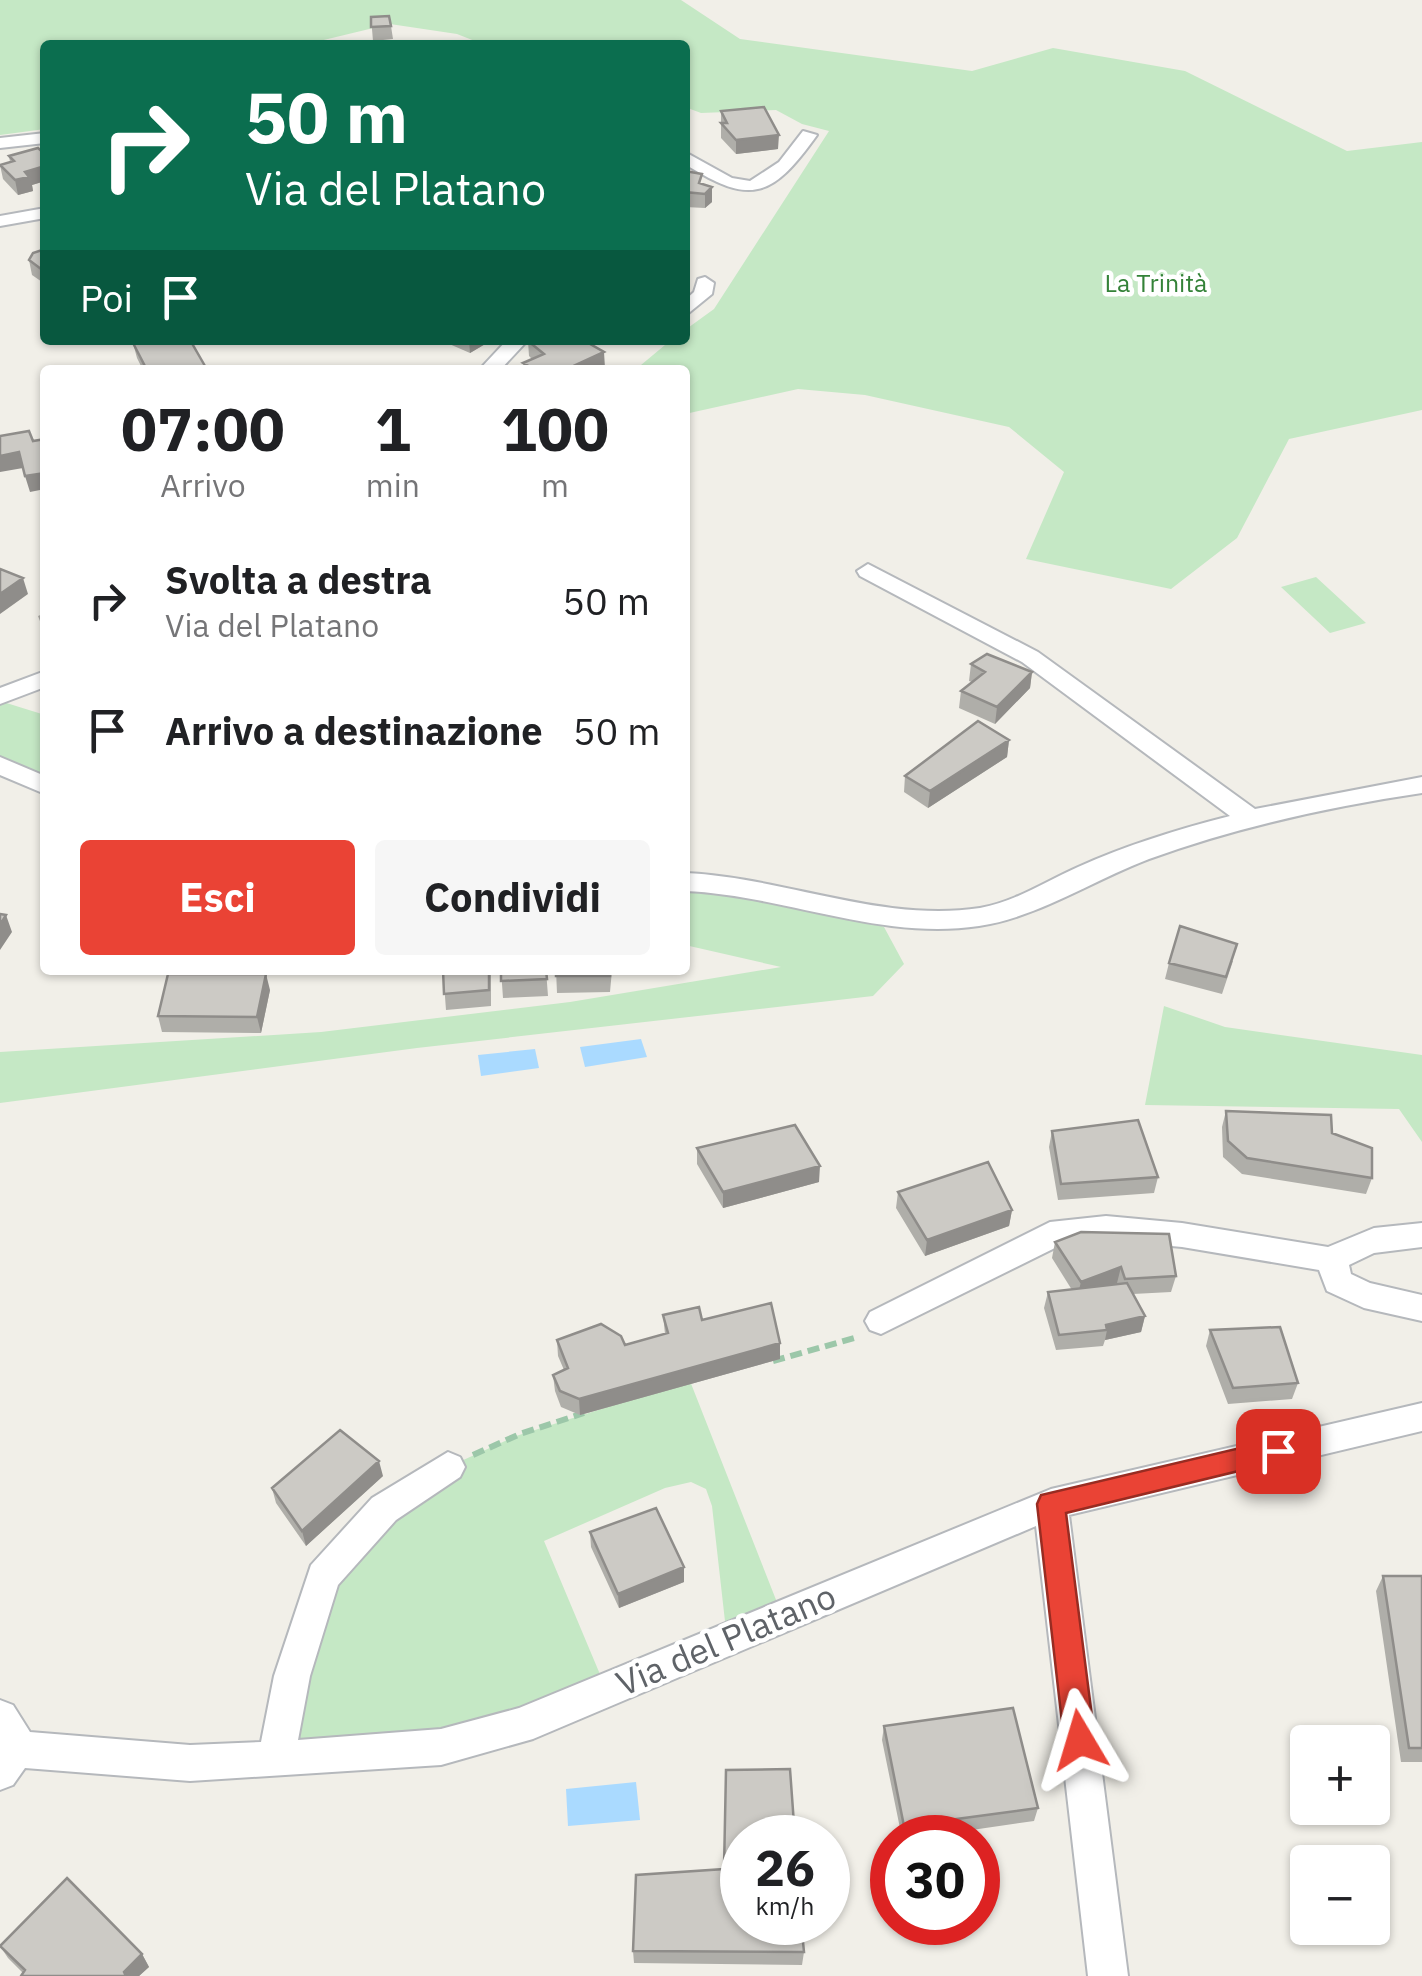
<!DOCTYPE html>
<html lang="it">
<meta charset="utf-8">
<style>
:root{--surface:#fff;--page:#f6f6f6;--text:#202124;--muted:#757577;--accent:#ea4335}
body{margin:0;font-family:"IBM Plex Sans",sans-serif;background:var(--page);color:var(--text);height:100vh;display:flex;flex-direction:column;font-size:38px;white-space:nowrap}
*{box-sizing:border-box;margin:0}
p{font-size:32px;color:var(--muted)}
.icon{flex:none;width:55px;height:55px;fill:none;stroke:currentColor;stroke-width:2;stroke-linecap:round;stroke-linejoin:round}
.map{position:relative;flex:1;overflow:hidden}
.panel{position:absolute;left:40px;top:365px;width:650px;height:610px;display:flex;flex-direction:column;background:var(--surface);border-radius:10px;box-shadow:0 2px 8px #0004}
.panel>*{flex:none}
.hud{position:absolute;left:40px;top:40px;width:650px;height:305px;border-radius:10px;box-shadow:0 2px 8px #0004;background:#0b6e4f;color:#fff;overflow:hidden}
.buttons{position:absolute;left:1290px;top:1725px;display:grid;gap:20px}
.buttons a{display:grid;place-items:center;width:100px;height:100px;border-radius:10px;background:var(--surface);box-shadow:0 2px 8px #0004;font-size:50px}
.speed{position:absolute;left:720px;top:1815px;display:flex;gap:20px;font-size:50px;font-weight:700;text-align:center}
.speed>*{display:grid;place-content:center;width:130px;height:130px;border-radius:50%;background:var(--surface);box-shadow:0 2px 8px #0004;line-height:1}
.speed small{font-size:25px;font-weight:400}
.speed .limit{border:15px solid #d22;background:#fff;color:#111}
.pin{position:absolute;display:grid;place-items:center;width:85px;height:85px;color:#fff;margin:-42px;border-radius:20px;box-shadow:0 5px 15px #0006}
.me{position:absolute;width:110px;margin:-55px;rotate:353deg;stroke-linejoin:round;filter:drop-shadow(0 0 8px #0008)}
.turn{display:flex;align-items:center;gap:35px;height:210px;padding:0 40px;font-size:45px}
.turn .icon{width:130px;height:130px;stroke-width:2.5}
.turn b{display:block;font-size:70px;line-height:85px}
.then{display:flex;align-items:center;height:95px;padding:0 40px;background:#0003;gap:20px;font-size:38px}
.eta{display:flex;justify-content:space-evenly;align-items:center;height:170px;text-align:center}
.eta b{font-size:60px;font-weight:800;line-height:70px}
.cta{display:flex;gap:20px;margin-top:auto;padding:20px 40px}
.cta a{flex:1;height:115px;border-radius:10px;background:var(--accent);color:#fff;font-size:40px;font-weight:800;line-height:115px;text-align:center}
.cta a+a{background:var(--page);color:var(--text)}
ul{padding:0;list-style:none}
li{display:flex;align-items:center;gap:30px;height:130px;padding:0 40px}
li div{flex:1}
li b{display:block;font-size:38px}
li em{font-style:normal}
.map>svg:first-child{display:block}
.green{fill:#c5e8c5}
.water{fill:#aadaff}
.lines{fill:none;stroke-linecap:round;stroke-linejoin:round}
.minor-casing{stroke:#b5b8bc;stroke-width:4}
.path{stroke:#9cc7a9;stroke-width:6;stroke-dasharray:12 6;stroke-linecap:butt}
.minor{fill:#fff;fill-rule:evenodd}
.wall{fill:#afaea9}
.shaded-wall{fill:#8f8d8a}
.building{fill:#cccac5;stroke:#8f8d8a;stroke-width:2.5}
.route{fill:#ea4335;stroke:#982c22;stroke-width:2.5}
.labels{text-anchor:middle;stroke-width:9;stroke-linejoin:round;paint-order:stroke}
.far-park-label{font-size:25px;fill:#348238;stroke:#fff}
.near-street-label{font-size:35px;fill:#5f6368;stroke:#fff}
</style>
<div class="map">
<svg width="1422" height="1976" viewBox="0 0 1422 1976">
<rect width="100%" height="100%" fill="#f1efe8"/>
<path class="green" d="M0,0h681l59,39 232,32 81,-23 132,23 162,80 75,-9v268l-133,29 -52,99 -66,51 -145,-30 38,-87 -55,-45 -144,-32 -67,-6 -113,25v-44h-50l36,-30h14v-10l29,-21 115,-178 -27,-7 -26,-14 -75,3 -16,-6v-62h-200l-28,-11 -67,-10 -87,21h-258v84l-45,6z
M1316,577l50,46 -36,10 -49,-46z
M0,701l45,14v71l-45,-21z
M685,882l99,9 100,36 20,37 -31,32 -456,52 -417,55v-51l321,-20 249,-30 211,-35 -96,-22z
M1164,1006l61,21 197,28v87l-23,-33 -254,-4z
M690,1381l92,234 -55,24 -15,-133 -6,-17 -15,-7 -26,6 -121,53 63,150 -87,35 -244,34 47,-184 125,-109 68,-31z"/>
<path class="water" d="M641,1039l6,18 -62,10 -5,-20z
M535,1049l4,19 -58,8 -3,-21z
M636,1782l4,38 -72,6 -2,-37z"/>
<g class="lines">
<g class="minor-casing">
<path id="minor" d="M803,131l14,4c-45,63 -66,71 -132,29v-12l47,26 18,3 29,-19z
M45,133v10l-45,5v-10z
M45,208v10l-45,8v-10z
M705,277l9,6 -2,11 -27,22v-16l9,-8 4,-13z
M507,340h21l-28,30h-21z
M868,564l170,88 217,157 167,-32v16c-94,14 -185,34 -273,66 -56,21 -110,58 -170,67 -99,15 -196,-31 -294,-35v-18c98,4 196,50 295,35 35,-6 66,-27 98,-41 49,-22 101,-38 152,-51l-208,-154 -162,-86 -3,-5z
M45,671v16l-45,17v-16z
M0,757l45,19v18l-45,-19z
M1106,1216l76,7 146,24 46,-19 48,-5v24l-48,6 -25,12 2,9 19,9 52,12v26l-58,-13 -37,-17 -8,-21 -137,-23 -76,-7 -41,3 -184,91 -11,-4 -5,-9 5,-9 180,-90z
M1422,1403v28l-353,84 59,461h-40l-52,-450 -503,213 -92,26 -251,16 -165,-13 -12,17 -13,5v-90l13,5 17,27 160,13 71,-3 13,-66 37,-111 61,-67 76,-46 12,5 5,10 -5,10 -64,43 -58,65 -28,91 -12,64 143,-11 78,-21 532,-219z"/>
</g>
<path class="path" d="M773,1361l85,-24
M473,1455l47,-21 64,-21"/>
<use href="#minor" class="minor"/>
</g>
<path class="wall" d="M371,17l20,9 2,13 -20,2z
M721,111l57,38 -42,5 -15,-16z
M45,154v27l-13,4 1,6 -15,4 -15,-16 -3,-14 10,-3 -1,-6z
M685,171l17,13 10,18 -7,6 -20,-1z
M45,249v35l-13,-9 -3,-15z
M445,340h47l-22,13 -23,-10z
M528,341l77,27 -5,2h-76l-1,-7 9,-4 -3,-3z
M133,343l72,23 1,4h-63l-6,-12z
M45,613v21l-7,-18z
M971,664l61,8 -2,16 -35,36 -36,-16 2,-17 11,-9 -3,-1z
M1009,740l-2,17 -79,51 -24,-16 1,-16z
M1233,961l-11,33 -57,-15 4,-16z
M443,970h48v36l-45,4z
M501,970h45l2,26 -45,2z
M556,970h56l-2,22 -53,1z
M270,990l-9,43 -99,-1 -4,-16z
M1226,1111l106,22 40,45 -6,16 -124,-20 -19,-17 -1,-30z
M1052,1131l106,46 -4,16 -96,7 -9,-53z
M697,1148l122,34 -96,26 -26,-44z
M898,1192l114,18 -3,16 -84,30 -29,-48z
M1055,1242l121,34 -5,16 -38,2 12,22 -4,16 -36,8 -2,6 -47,4 -12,-42 4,-16 24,-2 -20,-32z
M663,1315l39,5 78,23v16l-200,56 -19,-8 -6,-16 -2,-16 11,-5 -6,-14 -1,-16 68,5 40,-11z
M1210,1330l88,53 -6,16 -64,5 -22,-58z
M383,1476l-77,70 -30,-43 -4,-15z
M590,1532l94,35v15l-65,26 -28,-61z
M1383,1576h39v186h-21l-25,-171z
M884,1726l154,82 -4,13 -117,17h-15l-20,-98z
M724,1869l80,83 -2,13 -168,-2 -1,-12z
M0,1946l142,8 7,13 -10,9h-118l2,-3 -15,-15z"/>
<path class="shaded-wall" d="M779,135l-1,14 -42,5v-14z
M45,166v15l-13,4 1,6 -15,4 -3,-15 10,-8z
M712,187v15l-7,6v-14z
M469,340h23l-22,13z
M604,352l1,16 -5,2h-35z
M205,366l1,4h-21z
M19,452l4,16 -23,4v-16z
M45,473v16l-15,3 -5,-16z
M23,578l5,16 -28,20v-20z
M1032,672l-2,16 -35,36 2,-17z
M1009,740l-2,17 -79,51 2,-17z
M6,915l6,17 -12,18v-25z
M266,974l4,16 -9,43 -4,-16z
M820,1166l-1,16 -96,26v-16z
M1012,1210l-3,16 -84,30 2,-16z
M1121,1267l-4,16 -40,14 4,-15z
M1145,1316l-4,16 -36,8 2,-10 -1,-5z
M780,1343v16l-200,56 -1,-16z
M379,1461l4,15 -77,70 -4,-15z
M684,1567v15l-65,26 -1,-14z
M142,1954l7,13 -10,9h-13l-2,-4z"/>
<path class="building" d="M389,16l2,10 -20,1v-10z
M764,107l15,28 -43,5 -15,-17h6l-6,-12z
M38,148l7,6v12l-20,6 4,5 -14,3 -15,-15 14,-4 -5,-5z
M685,171l17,3 -3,9 13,4 -7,7 -20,-2z
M45,249v23l-16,-12 4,-7z
M149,340h41l15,26 -20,4h-38l-14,-27z
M534,340h49l21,12 -39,18h-29l-13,-7 21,-9 -16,-13z
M29,431l4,10 12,-2v34l-20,3 -6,-24 -19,4v-20z
M0,569l23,9 -23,16z
M987,654l45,18 -35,35 -36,-16 24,-19 -14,-8z
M978,721l31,19 -79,51 -25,-15z
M0,914l6,1 -6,10z
M1180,926l57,18 -11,33 -57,-14z
M443,970h46v20l-45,4z
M501,970h45l1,9 -46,2z
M556,970h54v6h-54z
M168,974h98l-9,43 -99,-1z
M1226,1111l105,4 1,18 40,15v30l-125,-20 -19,-17z
M1138,1120l20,57 -97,7 -9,-53z
M795,1125l25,41 -97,26 -26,-44z
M988,1162l24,48 -85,30 -29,-48z
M1081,1232l88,2 7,42 -51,3 -4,-12 -40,15 -26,-40z
M1127,1283l18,33 -39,9 1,5 -48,5 -11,-43z
M771,1303l9,40 -201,56 -19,-8 -7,-16 15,-7 -11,-28 44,-16 20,12 4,9 43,-12 -5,-18 36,-8 3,13z
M1280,1327l18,56 -65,5 -23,-58z
M340,1430l39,31 -77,70 -30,-43z
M656,1508l28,59 -66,27 -28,-62z
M1383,1576h39v172h-13z
M1013,1708l25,100 -134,18 -20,-100z
M790,1769l5,69h-53v84h59l3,30 -171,-1 3,-76 88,-6 2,-99z
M67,1878l75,76 -18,18 2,4h-105l4,-6 -25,-24z"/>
<path class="route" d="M1278,1439l10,3 4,9 -4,8 -222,54 29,227 -4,11 -11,4 -11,-4 -5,-11 -27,-236 4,-9z"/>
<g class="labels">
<g class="far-park-label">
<text x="1156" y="292">La Trinità</text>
</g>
<g class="near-street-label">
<text transform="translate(726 1640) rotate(-23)" y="12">Via del Platano</text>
</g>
</g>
</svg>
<div class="buttons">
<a>+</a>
<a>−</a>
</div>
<div class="speed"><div>26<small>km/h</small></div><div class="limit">30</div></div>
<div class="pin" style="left:1278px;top:1451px;background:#d93025"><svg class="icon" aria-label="arrive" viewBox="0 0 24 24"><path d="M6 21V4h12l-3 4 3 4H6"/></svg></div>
<svg class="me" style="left:1080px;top:1740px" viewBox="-20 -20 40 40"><path d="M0-17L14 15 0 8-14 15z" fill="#ea4335" stroke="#fff" stroke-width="4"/></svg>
<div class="hud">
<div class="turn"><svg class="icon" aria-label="right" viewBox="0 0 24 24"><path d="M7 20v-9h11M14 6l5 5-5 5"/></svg><div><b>50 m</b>Via del Platano</div></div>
<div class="then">Poi<svg class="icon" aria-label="arrive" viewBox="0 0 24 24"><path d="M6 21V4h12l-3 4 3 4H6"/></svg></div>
</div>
<section class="panel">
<div class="eta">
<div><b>07:00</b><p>Arrivo</p></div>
<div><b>1</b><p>min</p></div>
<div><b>100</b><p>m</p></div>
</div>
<ul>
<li><svg class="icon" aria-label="right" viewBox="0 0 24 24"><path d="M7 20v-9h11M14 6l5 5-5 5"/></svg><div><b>Svolta a destra</b><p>Via del Platano</p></div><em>50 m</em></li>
<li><svg class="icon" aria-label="arrive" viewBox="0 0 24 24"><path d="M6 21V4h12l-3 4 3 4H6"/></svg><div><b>Arrivo a destinazione</b></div><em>50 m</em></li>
</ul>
<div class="cta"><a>Esci</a><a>Condividi</a></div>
</section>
</div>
